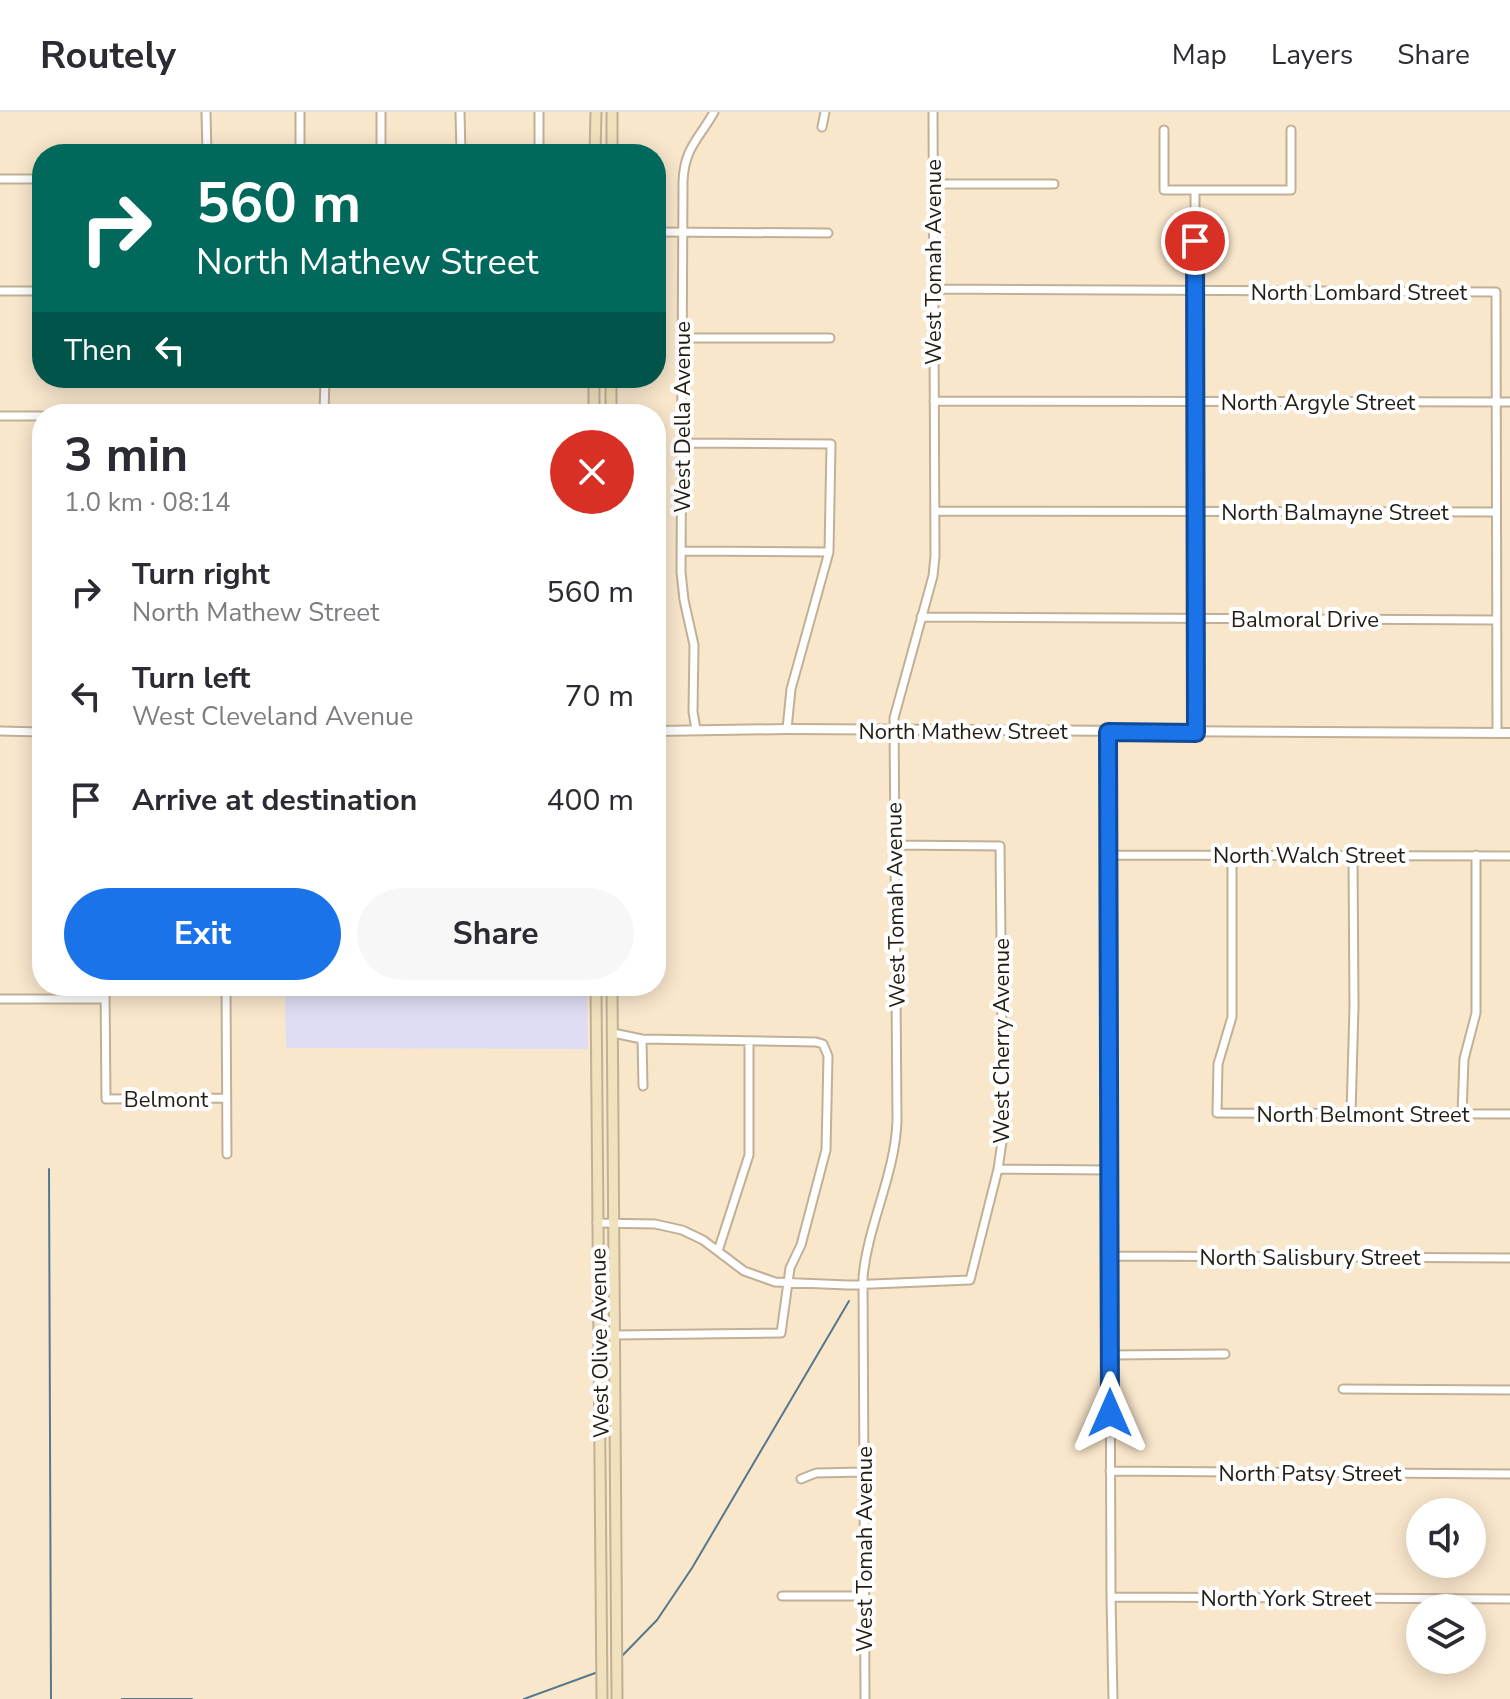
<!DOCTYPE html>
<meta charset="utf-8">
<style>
:root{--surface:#fff;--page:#f7f7f7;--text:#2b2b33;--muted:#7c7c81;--line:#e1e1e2;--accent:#1a73e8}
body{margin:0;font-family:"Nunito Sans",sans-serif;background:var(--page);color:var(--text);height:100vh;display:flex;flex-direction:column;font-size:30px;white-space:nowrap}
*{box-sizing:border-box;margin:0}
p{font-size:26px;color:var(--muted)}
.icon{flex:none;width:44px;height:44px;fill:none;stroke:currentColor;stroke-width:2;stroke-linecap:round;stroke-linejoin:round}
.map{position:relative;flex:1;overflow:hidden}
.drawer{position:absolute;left:32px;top:292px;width:634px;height:592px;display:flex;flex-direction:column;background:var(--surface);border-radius:32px;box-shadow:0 4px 20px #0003}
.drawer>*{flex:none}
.hud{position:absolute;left:32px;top:32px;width:634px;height:244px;border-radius:32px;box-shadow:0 4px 20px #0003;background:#00695c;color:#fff;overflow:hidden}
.tools{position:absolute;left:1406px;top:1386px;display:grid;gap:16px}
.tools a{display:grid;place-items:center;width:80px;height:80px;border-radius:50%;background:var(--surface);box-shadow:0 4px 20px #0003;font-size:40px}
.pin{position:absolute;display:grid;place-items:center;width:68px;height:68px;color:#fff;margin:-34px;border:4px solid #fff;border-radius:50%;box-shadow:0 2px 8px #0007}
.me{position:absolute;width:88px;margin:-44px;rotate:0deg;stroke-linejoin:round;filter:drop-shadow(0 0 6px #0008)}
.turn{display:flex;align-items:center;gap:28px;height:168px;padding:0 32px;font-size:36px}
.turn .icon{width:104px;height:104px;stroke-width:2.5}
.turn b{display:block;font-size:56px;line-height:68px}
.then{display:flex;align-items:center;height:76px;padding:0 32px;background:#0003;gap:16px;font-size:30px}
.round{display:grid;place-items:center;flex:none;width:84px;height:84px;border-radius:42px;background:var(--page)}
.overview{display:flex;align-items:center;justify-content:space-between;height:136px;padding:0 32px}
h1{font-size:48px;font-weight:700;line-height:60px}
.primary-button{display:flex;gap:16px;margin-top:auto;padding:16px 32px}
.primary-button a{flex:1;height:92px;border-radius:48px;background:var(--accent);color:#fff;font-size:32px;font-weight:700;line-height:92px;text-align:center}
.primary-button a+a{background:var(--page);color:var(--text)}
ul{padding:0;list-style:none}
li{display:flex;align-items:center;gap:24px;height:104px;padding:0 32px}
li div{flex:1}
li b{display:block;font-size:30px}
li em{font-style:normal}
header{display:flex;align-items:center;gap:48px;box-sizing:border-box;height:112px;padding:0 40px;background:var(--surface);border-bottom:2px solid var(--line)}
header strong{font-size:38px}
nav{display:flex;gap:44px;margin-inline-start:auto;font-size:28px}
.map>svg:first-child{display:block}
.commercial{fill:#dfddf3}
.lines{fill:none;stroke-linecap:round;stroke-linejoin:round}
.stream{stroke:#54798e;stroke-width:2}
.minor-casing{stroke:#c1b096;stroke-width:11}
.tertiary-casing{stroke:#c1b096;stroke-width:12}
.secondary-casing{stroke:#c1b096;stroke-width:13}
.minor{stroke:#fff;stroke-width:7}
.tertiary{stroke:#fff;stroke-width:8}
.secondary{stroke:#f0e2bd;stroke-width:9}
.route-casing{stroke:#114b97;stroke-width:20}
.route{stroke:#1a73e8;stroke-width:14}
.labels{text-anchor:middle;stroke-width:8;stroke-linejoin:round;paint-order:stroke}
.street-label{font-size:22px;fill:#231d13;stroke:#fff}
</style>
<header>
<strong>Routely</strong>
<nav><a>Map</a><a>Layers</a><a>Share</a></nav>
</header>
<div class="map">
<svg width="1510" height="1587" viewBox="0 0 1510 1587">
<rect width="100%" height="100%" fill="#f9e7cc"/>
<path class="commercial" d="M285,874h302l1,63 -302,-1z"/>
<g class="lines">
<path class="stream" d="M49,1057l2,530
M620,1546l37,-38 35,-52 157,-267
M122,1587h70
M524,1587l74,-27"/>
<g class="minor-casing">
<path id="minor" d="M206,0l1,42
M460,0l1,42
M822,15l3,-15
M1164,18v60h127v-60
M300,42v-42
M381,42v-42
M539,42v-42
M0,67h42
M933,72h121
M1195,78l1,543
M656,120l172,1
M933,177l563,3 1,441
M0,179h42
M682,226h148
M934,289l576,1
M324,302l1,-36
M0,304h42
M682,331l149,1 -2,108 -38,137 -4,40
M935,399l561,1
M681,439l148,1
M921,505l575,3
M696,617l-3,-17 1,-67 -10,-45 -3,-28 2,-390c1,-34 16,-43 31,-70
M0,619l42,1
M1108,620l3,865 2,102
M1108,743l402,1
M1232,743v162l-14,47 -1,49 293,1
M105,874l1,113 120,-1
M226,874l1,168
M0,887h105
M613,921l29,6 174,3 7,2 5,12 -2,94 -25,95 -11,23 -9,65 -166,2
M642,927l1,47
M1351,1002l3,-107 -1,-152
M1462,1002l2,-55 12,-46v-158
M998,1057l111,1
M597,1111l58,1 27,6 21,10 41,31 31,11 73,3 122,-5 28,-111 5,-34 -3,-289 -106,-1
M718,1139l31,-96v-114
M1110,1144l400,2
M1110,1243l115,-1
M1343,1277l167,1
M1110,1359l400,3
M801,1367l15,-6 48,-1
M782,1484h83
M1111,1485l399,2
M865,1587l-2,-422c5,-53 32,-102 34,-156l-3,-403 39,-142 2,-20 -2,-444"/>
</g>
<g class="tertiary-casing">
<path id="tertiary" d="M656,619l131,-2 723,4"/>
</g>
<g class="secondary-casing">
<path id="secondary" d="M595,42l1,-42
M612,42v-42
M594,266v36
M611,302v-36
M596,874l6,713
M612,874l5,713"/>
</g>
<use href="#minor" class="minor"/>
<use href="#tertiary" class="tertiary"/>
<use href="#secondary" class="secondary"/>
</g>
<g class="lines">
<g class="route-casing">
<path id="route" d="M1110,1301l-2,-681 88,1 -1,-492"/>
</g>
<use href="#route" class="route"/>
</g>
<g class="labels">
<g class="street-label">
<text transform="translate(933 150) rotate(-90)" y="8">West Tomah Avenue</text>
<text x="1359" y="188">North Lombard Street</text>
<text x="1318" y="298">North Argyle Street</text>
<text transform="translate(682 305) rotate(-90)" y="8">West Della Avenue</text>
<text x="1335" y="408">North Balmayne Street</text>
<text x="1305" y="515">Balmoral Drive</text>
<text x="963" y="627">North Mathew Street</text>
<text x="1309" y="751">North Walch Street</text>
<text transform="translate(895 793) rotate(-91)" y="8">West Tomah Avenue</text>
<text transform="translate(1001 929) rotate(-90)" y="8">West Cherry Avenue</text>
<text x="166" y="995">Belmont</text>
<text x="1363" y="1010">North Belmont Street</text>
<text x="1310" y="1153">North Salisbury Street</text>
<text transform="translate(599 1231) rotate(-91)" y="8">West Olive Avenue</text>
<text x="1310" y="1369">North Patsy Street</text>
<text transform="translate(864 1437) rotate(-90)" y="8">West Tomah Avenue</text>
<text x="1286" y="1494">North York Street</text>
</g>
</g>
</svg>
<div class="tools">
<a><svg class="icon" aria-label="sound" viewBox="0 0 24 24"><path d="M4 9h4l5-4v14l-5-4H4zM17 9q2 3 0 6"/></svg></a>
<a><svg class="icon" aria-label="layers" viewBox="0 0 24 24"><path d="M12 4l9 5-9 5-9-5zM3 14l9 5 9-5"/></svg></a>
</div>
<div class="pin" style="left:1195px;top:129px;background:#d93025"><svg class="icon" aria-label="arrive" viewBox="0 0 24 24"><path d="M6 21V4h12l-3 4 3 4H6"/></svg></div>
<svg class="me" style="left:1110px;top:1301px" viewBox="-20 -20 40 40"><path d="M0-17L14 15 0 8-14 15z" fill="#1a73e8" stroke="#fff" stroke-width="4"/></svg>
<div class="hud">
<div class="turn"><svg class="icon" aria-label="right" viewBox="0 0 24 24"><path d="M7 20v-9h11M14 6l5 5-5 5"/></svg><div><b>560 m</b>North Mathew Street</div></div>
<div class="then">Then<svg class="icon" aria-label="left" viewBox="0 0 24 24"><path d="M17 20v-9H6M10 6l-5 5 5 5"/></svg></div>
</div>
<section class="drawer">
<div class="overview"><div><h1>3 min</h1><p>1.0 km · 08:14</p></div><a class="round" style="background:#d93025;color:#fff"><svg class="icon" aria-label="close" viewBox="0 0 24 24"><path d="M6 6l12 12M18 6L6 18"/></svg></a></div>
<ul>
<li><svg class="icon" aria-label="right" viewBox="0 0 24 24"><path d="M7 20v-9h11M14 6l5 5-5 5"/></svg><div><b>Turn right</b><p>North Mathew Street</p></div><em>560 m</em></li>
<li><svg class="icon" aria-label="left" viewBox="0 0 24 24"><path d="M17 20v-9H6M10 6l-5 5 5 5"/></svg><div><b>Turn left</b><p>West Cleveland Avenue</p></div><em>70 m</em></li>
<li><svg class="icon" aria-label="arrive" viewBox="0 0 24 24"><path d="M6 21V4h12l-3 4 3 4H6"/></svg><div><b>Arrive at destination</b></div><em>400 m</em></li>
</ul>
<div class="primary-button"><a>Exit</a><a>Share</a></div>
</section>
</div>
